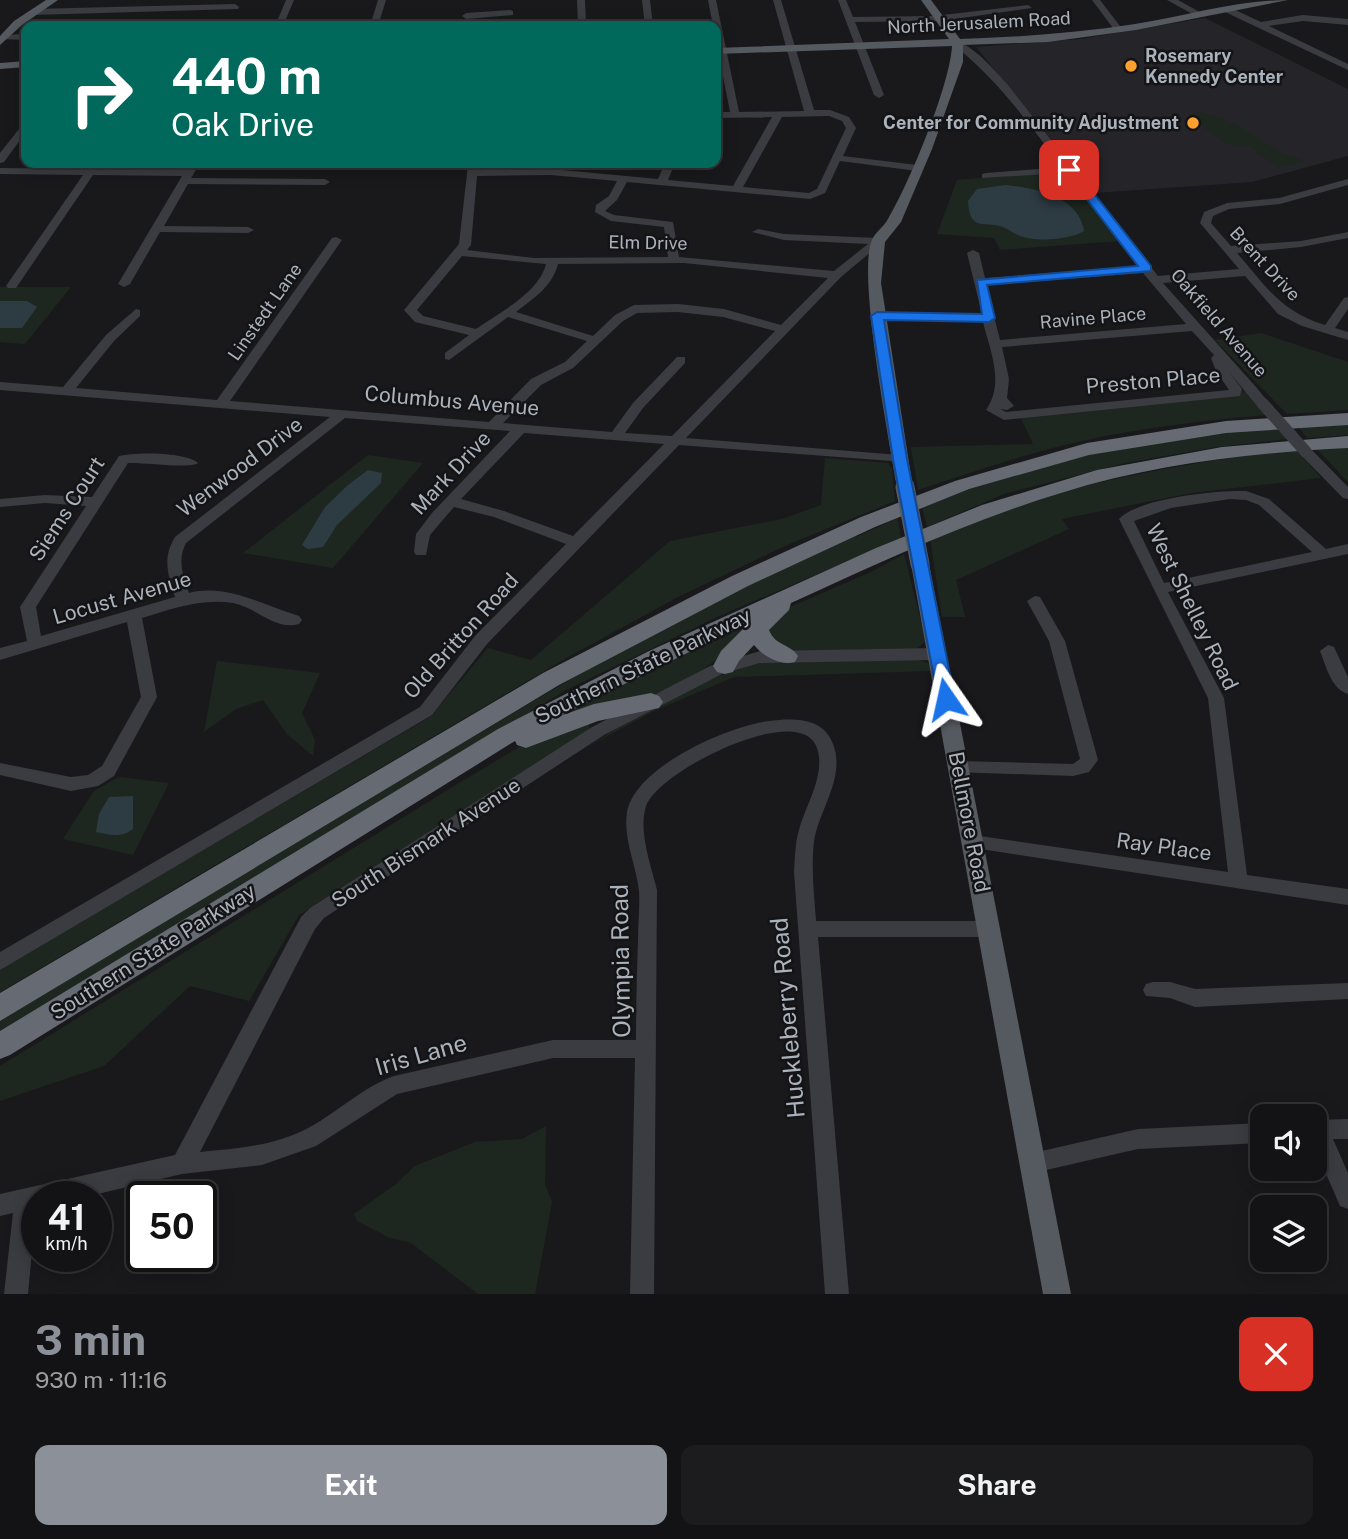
<!DOCTYPE html>
<meta charset="utf-8">
<style>
:root{--surface:#131315;--page:#1c1c1e;--text:#f1f3f6;--muted:#9d9ea0;--line:#323234;--accent:#8c9099}
body{margin:0;font-family:"Public Sans",sans-serif;background:var(--page);color:var(--text);height:100vh;display:flex;flex-direction:column;font-size:26px;white-space:nowrap}
*{box-sizing:border-box;margin:0}
p{font-size:23px;color:var(--muted)}
.icon{flex:none;width:38px;height:38px;fill:none;stroke:currentColor;stroke-width:2;stroke-linecap:round;stroke-linejoin:round}
.map{position:relative;height:1294px;overflow:hidden}
.drawer{display:flex;flex-direction:column;background:var(--surface);flex:1}
.drawer>*{flex:none}
.hud{position:absolute;left:21px;top:21px;width:700px;height:147px;border-radius:14px;box-shadow:0 4px 18px #0003,0 0 0 2px var(--line);background:#00695c;color:#fff;overflow:hidden}
.fabs{position:absolute;left:1250px;top:1104px;display:grid;gap:14px}
.fabs a{display:grid;place-items:center;width:77px;height:77px;border-radius:14px;background:var(--surface);box-shadow:0 4px 18px #0003,0 0 0 2px var(--line);font-size:35px}
.speed{position:absolute;left:21px;top:1181px;display:flex;gap:14px;font-size:35px;font-weight:700;text-align:center}
.speed>*{display:grid;place-content:center;width:91px;height:91px;border-radius:50%;background:var(--surface);box-shadow:0 4px 18px #0003,0 0 0 2px var(--line);line-height:1}
.speed small{font-size:18px;font-weight:400}
.speed .limit{border:4px solid #111;border-radius:10px;background:#fff;color:#111}
.pin{position:absolute;display:grid;place-items:center;width:60px;height:60px;color:#fff;margin:-30px;border-radius:14px;box-shadow:0 4px 10px #0006}
.me{position:absolute;width:77px;margin:-38px;rotate:349deg;stroke-linejoin:round;filter:drop-shadow(0 0 5px #0008)}
.turn{display:flex;align-items:center;gap:24px;height:147px;padding:0 35px;font-size:32px}
.turn .icon{width:91px;height:91px;stroke-width:2.5}
.turn b{display:block;font-size:49px;line-height:60px}
.round{display:grid;place-items:center;flex:none;width:74px;height:74px;border-radius:14px;background:var(--page)}
.summary{display:flex;align-items:center;justify-content:space-between;height:119px;padding:0 35px}
h1{font-size:42px;font-weight:700;line-height:52px;color:var(--accent)}
.action{display:flex;gap:14px;margin-top:auto;padding:14px 35px}
.action a{flex:1;height:80px;border-radius:14px;background:var(--accent);color:#fff;font-size:28px;font-weight:700;line-height:80px;text-align:center}
.action a+a{background:var(--page);color:var(--text)}
.map>svg:first-child{display:block}
.built{fill:#252529}
.green{fill:#1e271f}
.water{fill:#2d3b42}
.lines{fill:none;stroke-linecap:round;stroke-linejoin:round}
.minor{fill:#3a3c41;fill-rule:evenodd}
.major{fill:#555960;fill-rule:evenodd}
.highway{fill:#656a73;fill-rule:evenodd}
.minor-bridge{stroke:#3a3c41;stroke-width:12}
.major-bridge-far1{stroke:#555960;stroke-width:15}
.major-bridge{stroke:#555960;stroke-width:19}
.route{fill:#1a73e8;stroke:#114b97;stroke-width:2}
.poi-dot{fill:#ffa02e;stroke:#141417;stroke-width:2.5}
.labels{text-anchor:middle;stroke-width:5;stroke-linejoin:round;paint-order:stroke}
.far-street-label{font-size:18px;fill:#aab2bc;stroke:#141417}
.far-poi-label{font-size:18px;font-weight:bold;fill:#aab2bc;stroke:#141417;text-anchor:start}
.street-label{font-size:21px;fill:#aab2bc;stroke:#141417}
.near-street-label{font-size:24px;fill:#aab2bc;stroke:#141417}
</style>
<div class="map">
<svg width="1348" height="1294" viewBox="0 0 1348 1294">
<rect width="100%" height="100%" fill="#19191c"/>
<path class="built" d="M1205,18l143,71v67l-96,26 -157,11 -119,-146 104,-8z"/>
<path class="green" d="M1195,112c30,2 56,22 80,37 9,5 21,8 31,12l-27,7 -22,-14 -6,-8c-24,5 -39,-11 -56,-27z
M1067,171l54,70 -121,9 -6,-12 -57,-4 20,-54z
M0,287h71l-46,57 -25,-2z
M1261,333l87,29v48l-61,4 -72,-74z
M1247,391l19,24c-65,6 -130,13 -193,28 -52,12 -103,30 -155,47l-7,-43 122,-3 -12,-26z
M1348,422v13l-41,3 -11,-14z
M1276,427l11,12 -71,8 -91,16 -121,31 -77,33 -5,-20c25,-10 50,-21 75,-29 91,-27 185,-43 279,-51z
M1348,447v35l-32,-34z
M1296,449l25,29 -130,15 -129,26 7,10 -113,51 9,37h-23l-12,-78c49,-19 99,-39 151,-52 70,-17 143,-29 215,-38z
M368,455l55,8 -90,105 -90,-15z
M825,458l63,5 4,6 3,32 -108,44 -109,52 -108,59 -570,336v-23l430,-252 58,-69 43,12 139,-119 112,-22 39,-14z
M898,518l3,20 -184,79 -151,73 -566,341v-14l647,-383 207,-99 2,2z
M904,554l22,87 -10,8 -131,2 -22,-19 20,-22 88,-38z
M761,618c-29,34 -68,62 -110,78 -27,9 -57,14 -85,20l-2,-3z
M772,660h146l10,3 3,8 -197,6 -80,34 -69,37c59,-36 119,-73 187,-88z
M217,661l103,12 -18,40 13,27 -2,16 -26,-22 -24,-34 -27,9 -32,23z
M574,723h14l2,6 -291,186 -50,86 -59,-15 -86,80 -104,35v-35l446,-275 73,-44z
M119,777l50,6 -36,72 -70,-16 31,-48z
M546,1126l-1,58 7,18 -17,92h-57l-67,-51 -23,-6 -31,-16 -3,-7 42,-30 19,-18 60,-24 47,-3z"/>
<path class="water" d="M1006,185c30,3 73,11 78,46 -15,9 -48,11 -64,5 -6,-2 -10,-6 -15,-8 -20,-9 -35,6 -37,-27l9,-12z
M0,301h27l10,6 -15,21h-22z
M368,470l14,3 -1,10 -44,42 -14,22 -15,2 -6,-4 23,-38 23,-22z
M133,796v33c-11,9 -24,6 -37,3l3,-18 10,-17z"/>
<g class="lines">
<path class="minor" d="M286,0h8l-11,26h-8z
M378,0h8l-8,26h-8z
M577,0h8l1,26h-8z
M642,0h8l3,26h-8z
M708,0h8l23,112 65,-1 -31,-111h8l33,110h16l19,7 7,11 -13,28 74,9 5,3 -5,3 -77,-10 -15,32 -15,6 -183,-17 -10,18 -12,11 9,4 59,7 6,35 155,14 34,-27 -84,-4 -32,-8 6,-3 26,5 94,4 6,3 -43,36 -155,161 214,17 7,4 -2,3 -226,-17 -192,199 -55,71 -432,255v-18l420,-245 55,-71 91,-92 -72,-27 -40,-10 -24,28 -4,20h-10l-2,-3 2,-18 16,-21 78,-82 -165,-13 -159,125c-9,17 -3,33 3,50 39,-10 75,13 110,23l3,4 -3,4c-24,7 -43,-17 -66,-21 -32,-5 -61,6 -91,15l15,79 -43,79 -16,10 -27,5 -71,-16v-12l71,14 17,-2 14,-9 39,-69 -14,-75 -127,38v-12l27,-7 -7,-34 66,-101 -41,-3 -45,4v-8l45,-4 47,2 27,-41c17,-4 66,-4 79,7 -7,6 -55,-1 -70,0l-92,144 5,29 134,-39c-7,-22 -13,-39 0,-60l155,-120 -330,-27v-8l63,5 43,-52 30,-26 4,1v6l-26,25 -38,47 141,12 115,-162 4,-1 6,3 -112,161 259,21 42,-43 34,-17 22,-21 -79,-24 -59,43 -4,-1v-6l24,-18 -54,-13 -11,-12 55,-66 9,-79 9,-2 1,7 73,-1 107,10 7,-16h10l-7,17 65,6 39,-69 -56,1v-6h14l-14,-71v-15h-3zM829,116l13,5 4,7 -29,61 -8,4 -66,-6 39,-70zM551,175l66,6 -8,15 -13,9 -1,7 16,9 53,6 4,30 -134,1 -67,-8 4,-5 6,-69zM462,256l84,8c-7,29 -46,48 -70,65l-53,-13 -6,-6zM684,263l144,15 -47,47 -57,-16 -46,-5 -44,1 -19,10 -22,21 -77,-24c18,-14 36,-25 42,-48zM678,312l45,5 52,14 -103,105 -47,-3 18,-25 42,-45v-6h-8l-44,46 -21,29 -109,-9 38,-38 32,-17 50,-47 14,-8zM524,433l140,11 -91,92 -69,-25 -43,-12z
M838,0h8l7,17 81,-1 94,-11 4,3 -92,13 -85,1 29,73 -5,3 -5,-3z
M1092,0h8l23,30 -1,2h-6z
M1167,0h11l27,15 -7,2z
M235,4l4,3 -1,2 -205,6 -4,-3 4,-3z
M1225,8h6l30,14 42,-7 45,4v6l-45,-4 -34,5 79,38v6l-123,-58z
M510,10l3,1v4l-47,4 -4,-3 4,-3z
M26,34v6l-26,-1 4,-4z
M955,42c16,0 42,31 53,43l150,191 81,-7 -39,-46 4,-11 23,-9 52,-5 69,-19v6l-68,19 -51,5 -16,7 -2,7 20,23 70,-5 47,-9v6l-47,9 -64,6c29,33 43,58 88,72l19,-27 4,-1v12l-13,19 13,4v8l-46,-14 -24,-12 -33,-38 -82,7 93,104 14,17 -2,3h-10l-29,-35 13,17 -2,7 -236,24 -18,-10c19,-27 4,-59 -3,-88l-106,-2 -4,-1v-6l109,1 -15,-61 6,-3 6,3 6,25 153,-12 -72,-93 -84,5v-4l4,-1 76,-6c-33,-43 -64,-87 -107,-121zM1143,273l43,51 -186,16 -14,-55zM1192,331l22,24 -3,3 5,13 13,19 -223,22 -6,-3 7,1 7,-4 -7,-8 2,-19 -7,-32z
M26,123v9l-22,30 -4,1v-10l23,-29z
M91,163h8l-2,6 89,1 4,-7h10l-9,15 134,1 5,3 -5,3 -137,-1 -24,42 84,1 6,3 -6,3 -88,-1 -30,52 -6,3 -6,-3 64,-108 -89,-1 -77,113h-8l-2,-2 77,-111 -83,-1v-6l87,1z
M1306,448l5,1 37,38v12l-5,-1 -42,-43 -2,-3 2,-3z
M1246,491l23,8 57,50 22,-5v10l-180,38 56,106 23,177 101,14v16l-381,-58 -3,-5 3,-5 6,-2 255,37 -20,-174 -89,-179c19,-21 98,-29 127,-28zM1230,499l16,1 13,5 53,47 -148,31 -30,-62 37,-13z
M1035,596l5,1 25,44 33,119 -9,12 -16,4 -120,-4 -3,-5 3,-5 6,-1 114,3 7,-5 -31,-118 -22,-40z
M1328,645l6,2 14,30v17c-17,-5 -22,-28 -28,-43z
M938,648l8,6 -8,6 -178,3 -38,11 -118,61 -280,183 -9,11 -115,223c38,-4 76,-6 110,-25 29,-16 53,-40 84,-51l159,-36h83c0,-34 1,-68 2,-101 0,-16 2,-33 1,-48 -3,-27 -16,-51 -12,-79 8,-45 101,-86 142,-91 24,-3 54,-4 64,23 13,33 -14,66 -19,97 -3,27 0,53 2,80h174l7,2 2,6 -2,6 -7,2h-172l31,357h-24l-31,-422c1,-14 1,-29 5,-42 7,-26 27,-55 18,-82 -16,-49 -159,23 -171,58 -8,26 5,59 11,84l-3,404h-24l5,-236h-82l-156,36 -81,52 -54,19 -80,9 -97,23h-48l-9,97h-24l9,-81 -13,3v-22l175,-39 126,-238 9,-9 282,-181 118,-61 50,-15z
M1153,982h17l25,7 153,-6v16l-153,8 -25,-9 -24,-2 -3,-6 3,-6z
M1348,1119v20h-15l15,34v36l-8,-3 -26,-60v-26z
M1262,1123v20l-124,6 -105,24 -8,-3 -3,-7 3,-7 8,-3 105,-24z"/>
<path class="major" d="M46,0h12l-36,25 -22,20v-9l14,-15z
M921,0h10l29,39c59,-2 117,-6 175,-15 51,-8 102,-24 153,-24l-152,30 -88,12 -85,3v17l-31,87 -31,73 -16,20 -4,41 31,199 -8,5 -8,-5c-7,-44 -39,-209 -24,-242 3,-8 12,-13 16,-21 21,-35 62,-134 64,-173l-236,8v-6l233,-9z
M26,61v6l-26,2v-6z
M920,558l9,6 142,730h-28l-132,-730z"/>
<path class="highway" d="M1348,413v12l-122,8 -137,22 -120,34 -94,38 -127,59 -189,99 -559,336v-28l543,-320 189,-97 129,-59 94,-36 132,-38 139,-22z
M1348,436v12c-97,5 -194,16 -287,45 -93,28 -182,70 -270,110l-2,7 -20,20c6,16 22,14 29,26l-3,6c-15,4 -31,-5 -41,-17l-15,16 -6,11 -8,2 -8,-2 -4,-6 8,-15 29,-29 -190,94 34,-12 57,-11 8,3 4,6 -4,6 -61,13 -72,27 -9,-3 -2,-4 -505,314 -10,4v-28l498,-302 149,-77 229,-104 106,-43 115,-35 125,-23z"/>
<path class="minor-bridge" d="M1263,404l43,48"/>
<path class="major-bridge-far1" d="M904,482l1,7"/>
<path class="major-bridge" d="M905,487l15,77"/>
</g>
<path class="route" d="M1066,167h7l78,99v5l-164,14 8,33 -6,4 -105,-2 23,139 48,240 -9,6 -8,-6 -45,-240 -22,-143 6,-4 105,2 -5,-34 161,-14 -72,-94z"/>
<g class="poi-dot">
<circle cx="1131" cy="66" r="7"/>
<circle cx="1193" cy="123" r="7"/>
</g>
<g class="labels">
<g class="far-street-label">
<text transform="translate(979 23) rotate(-3)" y="6">North Jerusalem Road</text>
<text transform="translate(648 243) rotate(1)" y="6">Elm Drive</text>
<text transform="translate(1265 264) rotate(47)" y="6">Brent Drive</text>
<text transform="translate(265 312) rotate(-55)" y="6">Linstedt Lane</text>
<text transform="translate(1093 318) rotate(-5)" y="6">Ravine Place</text>
<text transform="translate(1219 323) rotate(49)" y="6">Oakfield Avenue</text>
</g>
<g class="far-poi-label">
<text x="1145" y="62">Rosemary<tspan x="1145" dy="21">Kennedy Center</tspan></text>
<text x="1179" y="129" text-anchor="end">Center for Community Adjustment</text>
</g>
<g class="street-label">
<text transform="translate(1153 381) rotate(-5)" y="7">Preston Place</text>
<text transform="translate(452 401) rotate(5)" y="7">Columbus Avenue</text>
<text transform="translate(240 467) rotate(-37)" y="7">Wenwood Drive</text>
<text transform="translate(451 473) rotate(-47)" y="7">Mark Drive</text>
<text transform="translate(67 509) rotate(-57)" y="7">Siems Court</text>
<text transform="translate(122 598) rotate(-16)" y="7">Locust Avenue</text>
<text transform="translate(1192 607) rotate(64)" y="7">West Shelley Road</text>
<text transform="translate(461 636) rotate(-48)" y="7">Old Britton Road</text>
<text transform="translate(643 666) rotate(-26)" y="7">Southern State Parkway</text>
<text transform="translate(969 822) rotate(79)" y="7">Bellmore Road</text>
<text transform="translate(426 843) rotate(-33)" y="7">South Bismark Avenue</text>
<text transform="translate(1164 847) rotate(8)" y="7">Ray Place</text>
<text transform="translate(153 952) rotate(-32)" y="7">Southern State Parkway</text>
</g>
<g class="near-street-label">
<text transform="translate(621 961) rotate(-91)" y="8">Olympia Road</text>
<text transform="translate(788 1018) rotate(-95)" y="8">Huckleberry Road</text>
<text transform="translate(421 1055) rotate(-16)" y="8">Iris Lane</text>
</g>
</g>
</svg>
<div class="fabs">
<a><svg class="icon" aria-label="sound" viewBox="0 0 24 24"><path d="M4 9h4l5-4v14l-5-4H4zM17 9q2 3 0 6"/></svg></a>
<a><svg class="icon" aria-label="layers" viewBox="0 0 24 24"><path d="M12 4l9 5-9 5-9-5zM3 14l9 5 9-5"/></svg></a>
</div>
<div class="speed"><div>41<small>km/h</small></div><div class="limit">50</div></div>
<div class="pin" style="left:1069px;top:170px;background:#d93025"><svg class="icon" aria-label="arrive" viewBox="0 0 24 24"><path d="M6 21V4h12l-3 4 3 4H6"/></svg></div>
<svg class="me" style="left:946px;top:699px" viewBox="-20 -20 40 40"><path d="M0-17L14 15 0 8-14 15z" fill="#1a73e8" stroke="#fff" stroke-width="4"/></svg>
<div class="hud">
<div class="turn"><svg class="icon" aria-label="right" viewBox="0 0 24 24"><path d="M7 20v-9h11M14 6l5 5-5 5"/></svg><div><b>440 m</b>Oak Drive</div></div>
</div>
</div>
<section class="drawer">
<div class="summary"><div><h1>3 min</h1><p>930 m · 11:16</p></div><a class="round" style="background:#d93025;color:#fff"><svg class="icon" aria-label="close" viewBox="0 0 24 24"><path d="M6 6l12 12M18 6L6 18"/></svg></a></div>
<div class="action"><a>Exit</a><a>Share</a></div>
</section>
